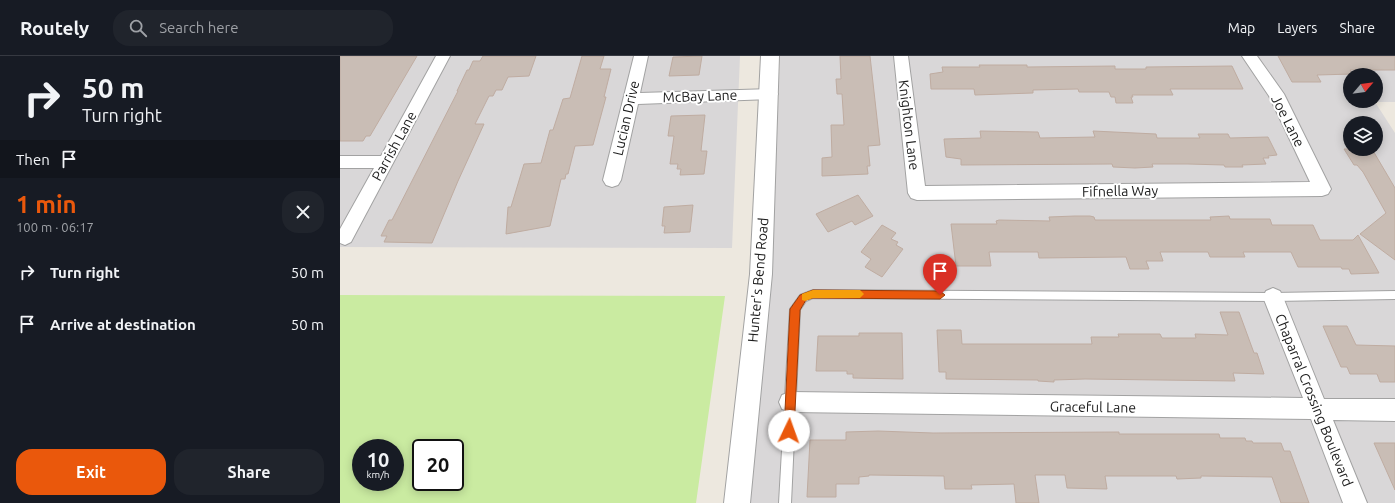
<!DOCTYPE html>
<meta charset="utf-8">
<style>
:root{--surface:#171b24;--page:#20242c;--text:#f1f3f6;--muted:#9ea1a6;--line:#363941;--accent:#ea580c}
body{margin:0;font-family:Ubuntu,sans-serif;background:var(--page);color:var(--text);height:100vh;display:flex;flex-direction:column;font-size:15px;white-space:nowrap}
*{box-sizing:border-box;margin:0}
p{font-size:13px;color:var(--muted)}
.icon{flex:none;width:22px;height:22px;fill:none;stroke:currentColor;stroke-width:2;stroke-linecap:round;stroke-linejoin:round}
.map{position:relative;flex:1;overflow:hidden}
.panel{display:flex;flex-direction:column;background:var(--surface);width:340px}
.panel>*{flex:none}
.hud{background:#171b24;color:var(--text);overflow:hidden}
.needle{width:26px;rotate:61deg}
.controls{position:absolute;left:1003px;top:12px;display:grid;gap:8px}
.controls a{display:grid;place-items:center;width:40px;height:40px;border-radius:50%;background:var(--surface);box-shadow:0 2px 10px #0003;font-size:20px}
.speed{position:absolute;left:12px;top:383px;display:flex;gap:8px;font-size:20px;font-weight:700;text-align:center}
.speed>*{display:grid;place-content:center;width:52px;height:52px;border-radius:50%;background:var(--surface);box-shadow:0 2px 10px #0003;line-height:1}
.speed small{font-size:10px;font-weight:400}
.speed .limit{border:2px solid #111;border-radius:6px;background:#fff;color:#111}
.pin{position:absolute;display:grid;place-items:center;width:34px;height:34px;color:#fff;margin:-41px -17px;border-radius:50% 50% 50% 0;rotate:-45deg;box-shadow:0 0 4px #0007}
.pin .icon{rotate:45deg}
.me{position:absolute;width:44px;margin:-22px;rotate:3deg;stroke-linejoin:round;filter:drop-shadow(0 0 3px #0008)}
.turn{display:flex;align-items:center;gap:14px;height:84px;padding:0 16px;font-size:18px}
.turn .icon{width:52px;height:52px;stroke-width:2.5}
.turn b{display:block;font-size:28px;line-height:34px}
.then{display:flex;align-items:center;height:38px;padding:0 16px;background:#0003;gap:8px;font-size:15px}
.round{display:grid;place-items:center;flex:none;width:42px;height:42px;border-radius:16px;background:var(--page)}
.headline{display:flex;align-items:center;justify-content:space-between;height:68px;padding:0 16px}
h1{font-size:24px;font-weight:700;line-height:30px;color:var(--accent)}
.cta{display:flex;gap:8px;margin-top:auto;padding:8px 16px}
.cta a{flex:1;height:46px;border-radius:16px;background:var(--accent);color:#fff;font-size:16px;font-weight:700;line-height:46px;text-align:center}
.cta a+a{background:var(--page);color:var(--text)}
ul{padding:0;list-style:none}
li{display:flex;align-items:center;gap:12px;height:52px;padding:0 16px}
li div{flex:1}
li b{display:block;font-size:15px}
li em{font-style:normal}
header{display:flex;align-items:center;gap:24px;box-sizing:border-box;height:56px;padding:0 20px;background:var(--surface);border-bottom:1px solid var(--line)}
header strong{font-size:19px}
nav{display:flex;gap:22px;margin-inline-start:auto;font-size:14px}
.search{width:280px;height:36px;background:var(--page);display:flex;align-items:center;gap:10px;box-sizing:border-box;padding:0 14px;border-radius:16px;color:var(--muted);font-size:15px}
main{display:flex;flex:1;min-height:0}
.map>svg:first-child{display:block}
.residential{fill:#d9d7d8;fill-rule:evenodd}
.grass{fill:#caeba1;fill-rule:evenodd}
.building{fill:#c9bdb5;stroke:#bfaca1}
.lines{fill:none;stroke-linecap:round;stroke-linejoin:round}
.service-casing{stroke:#a2a2a2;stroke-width:2}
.minor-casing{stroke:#a2a2a2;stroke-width:2}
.tertiary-casing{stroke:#a2a2a2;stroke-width:2}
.service{fill:#fff;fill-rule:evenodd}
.minor{fill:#fff;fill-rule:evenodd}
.tertiary{fill:#fff;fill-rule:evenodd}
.route{fill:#ea580c;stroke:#983908}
.slow{fill:#f59e0b}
.labels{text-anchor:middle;stroke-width:4;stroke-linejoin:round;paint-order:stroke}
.street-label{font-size:14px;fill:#1b1b1b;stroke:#fff}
</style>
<header>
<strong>Routely</strong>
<div class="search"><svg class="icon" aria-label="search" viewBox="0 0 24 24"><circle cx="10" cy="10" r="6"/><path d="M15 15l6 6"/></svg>Search here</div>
<nav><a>Map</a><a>Layers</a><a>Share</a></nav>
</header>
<main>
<section class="panel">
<div class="hud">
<div class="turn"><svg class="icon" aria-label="right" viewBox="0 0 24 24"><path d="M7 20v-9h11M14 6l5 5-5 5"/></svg><div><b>50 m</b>Turn right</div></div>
<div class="then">Then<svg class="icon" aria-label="arrive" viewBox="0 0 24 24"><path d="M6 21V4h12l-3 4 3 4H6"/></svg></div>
</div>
<div class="headline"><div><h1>1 min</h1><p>100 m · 06:17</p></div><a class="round"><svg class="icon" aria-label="close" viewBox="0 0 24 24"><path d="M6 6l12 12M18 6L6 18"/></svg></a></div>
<ul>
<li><svg class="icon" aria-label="right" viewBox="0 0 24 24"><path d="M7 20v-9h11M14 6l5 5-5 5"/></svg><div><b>Turn right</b></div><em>50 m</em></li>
<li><svg class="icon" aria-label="arrive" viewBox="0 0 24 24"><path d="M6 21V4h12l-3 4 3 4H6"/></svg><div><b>Arrive at destination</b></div><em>50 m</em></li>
</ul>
<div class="cta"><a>Exit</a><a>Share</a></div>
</section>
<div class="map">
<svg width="1055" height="447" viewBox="0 0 1055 447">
<rect width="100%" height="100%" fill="#ede8df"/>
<path class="residential" d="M0,0h400l-8,192 -392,-1z
M440,0h615v46h-20l20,31v370h-645l21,-218zM1010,19h26v26h-26zM1010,67h26v26h-26z"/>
<path class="grass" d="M0,239l385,1 -29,207h-356zM21,392h34v34h-34zM81,392h34v34h-34z"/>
<path class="building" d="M0,0h77l-47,80h-4l-3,5h-23z
M143,0h53l-7,20 -21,1 -6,13h-6l-3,6h-4l-14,28h9l-26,57 -26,62 -48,-1 3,-6h-6l8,-16h3l66,-129h-1l10,-21h2l4,-9h7z
M242,0h22l-4,13h11l-7,28h2l-13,48 -18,1 -7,28h-2l-1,5h-4l-11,47 -44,8 2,-27h3l13,-43 17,-1 9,-33h3l10,-31 7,-1z
M362,0l-3,19 -30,1 4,-19z
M500,0h30l10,89 -12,1 2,20h-3l1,8 -46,2v-18l10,-1 -1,-32h13l-2,-31h-5l-1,-15h5z
M938,0h117v14h-45l3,4 -36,1 4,7h-29z
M639,9h48v2l88,-1v3h31v-2l86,-1 11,23h-73l3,6h-41l1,2h-2l2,6h-17l-1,-6h-4l-2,-5h-30l-1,-3 -45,1v3l-58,2 -1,-6h-43l-1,-15 13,-2 -1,-5h38z
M365,59l-4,36h6l-3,23 -24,1 1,-6h-4l1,-5h-8l4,-28h-6l3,-20z
M640,75l58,1 2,6 55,-1 -2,-6 63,3 1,4h43l-2,-4h30l2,4 38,-1 9,18 -9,1 1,2h-6l3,6 -24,1 1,2h-18l-1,-2 -36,-1h-36l1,3 -18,1 -22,-1 -1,-3 -151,1v-6l-15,-2 -2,-18 37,-1z
M1004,93h28l23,39v72l-35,-26 26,-21 -23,-41 -6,-7h-3z
M518,139l15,21 -18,9 -3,-4 -24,11 -12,-18z
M353,149l-3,27 -26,1 1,-7h-3l2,-19z
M735,160h15l4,1 1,3h116l-1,-3 19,-1 1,3h40l2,6h41l7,15h33l5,-5 21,38 -28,1 -2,-5h-7l-1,-2h-43l-7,-15h-48l2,5h-35l-2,-5h-48l3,9h-17l3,8h-19l-4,-12 -87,1 -1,-6h-49l2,14h-35l-5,-42h46l-1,-3 3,-1 51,1 -1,-4z
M542,169l14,8 -5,6 7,3 -2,3 7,4 -21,28 -17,-10 6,-8 -10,-7z
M880,256h19l15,41h3l7,21 -31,-1 2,8 -150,-2 -31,1v2l-16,-1v-1l-92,-1v-7h-7l-2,-42h24l1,14h130l-1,-7h28l-1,-3h42l2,4h34l-1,-4 33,1z
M983,270h24l9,19 39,1v36h-15l-3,-8h-27l-3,-7h-6z
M519,277h43l1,46 -50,-1v-4h-6v-3h-31l2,-35h41z
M538,375l55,2 186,-1v2h100l1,4h25l1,3h6l1,2h28l3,8h6l19,52h-28l-9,-26 -71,-1v2l-24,1 -1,-3h-71l2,13 -40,-1 -2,-13h-30l4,28h-23l-2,-19 -43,1 1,4h-27l-1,-13 -75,-1v1l-10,1v7h-23v13h-29l3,-57h36v-8z
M1034,387h21v47z"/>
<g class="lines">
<g class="service-casing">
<path id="service" d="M473,234l460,3 122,-2v8l-122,2 -460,-3 -7,3 -6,9 -9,193h-12l11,-194 10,-14z"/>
</g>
<g class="minor-casing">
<path id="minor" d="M96,0h14l-99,186 -6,3 -5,-2v-14l34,-61h-34v-12h41z
M294,0h14l-8,37 130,-4 5,1 3,4 -3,4 -5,1 -132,5 -17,76 -3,5 -6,2 -6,-2 -3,-5z
M554,0h14l17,130 385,-4 -41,-86 -27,-40h15l27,38 47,95 -3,5 -6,2 -405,4 -6,-2 -3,-5z
M933,232l7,3 3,6 41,102h71v22l-62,-1 34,83h-24l-32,-84 -521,-7 -8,-3 -3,-7 3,-7 8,-3 513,6 -40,-101 3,-6z"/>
</g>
<g class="tertiary-casing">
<path id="tertiary" d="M421,0h18l-7,218 -22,229h-26l26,-229z"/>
</g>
<use href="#service" class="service"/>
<use href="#minor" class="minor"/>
<use href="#tertiary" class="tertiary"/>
</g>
<path class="route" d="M473,234l127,1 5,4 -5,4 -127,-1 -7,2 -6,10 -6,121 -1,4 -4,1 -4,-1 -1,-4 6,-122 10,-14z"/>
<path class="slow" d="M473,234h47l4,4 -4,4h-47l-8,3 -3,-1v-6z"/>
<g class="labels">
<g class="street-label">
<text transform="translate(360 40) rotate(-2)" y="5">McBay Lane</text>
<text transform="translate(286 62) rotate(-77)" y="5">Lucian Drive</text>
<text transform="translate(948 65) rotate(63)" y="5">Joe Lane</text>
<text transform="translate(569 69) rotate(83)" y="5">Knighton Lane</text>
<text transform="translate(54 90) rotate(-61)" y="5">Parrish Lane</text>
<text transform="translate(780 135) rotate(-1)" y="5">Fifnella Way</text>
<text transform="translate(418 224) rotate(-85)" y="5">Hunter's Bend Road</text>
<text transform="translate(974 344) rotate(68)" y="5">Chaparral Crossing Boulevard</text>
<text transform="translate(753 351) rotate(1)" y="5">Graceful Lane</text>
</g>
</g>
</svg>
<div class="controls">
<a><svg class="needle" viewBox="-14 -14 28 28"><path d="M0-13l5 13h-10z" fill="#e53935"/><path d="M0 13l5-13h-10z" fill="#9ea1a6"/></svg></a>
<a><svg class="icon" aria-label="layers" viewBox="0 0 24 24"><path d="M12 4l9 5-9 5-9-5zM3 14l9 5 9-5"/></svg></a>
</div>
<div class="speed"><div>10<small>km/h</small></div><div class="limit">20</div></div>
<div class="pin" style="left:600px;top:239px;background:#d93025"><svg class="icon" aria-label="arrive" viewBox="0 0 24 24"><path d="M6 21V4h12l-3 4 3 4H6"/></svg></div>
<svg class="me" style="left:449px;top:375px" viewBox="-20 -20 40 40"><circle r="19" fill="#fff"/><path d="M0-13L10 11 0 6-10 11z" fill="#ea580c"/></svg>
</div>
</main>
